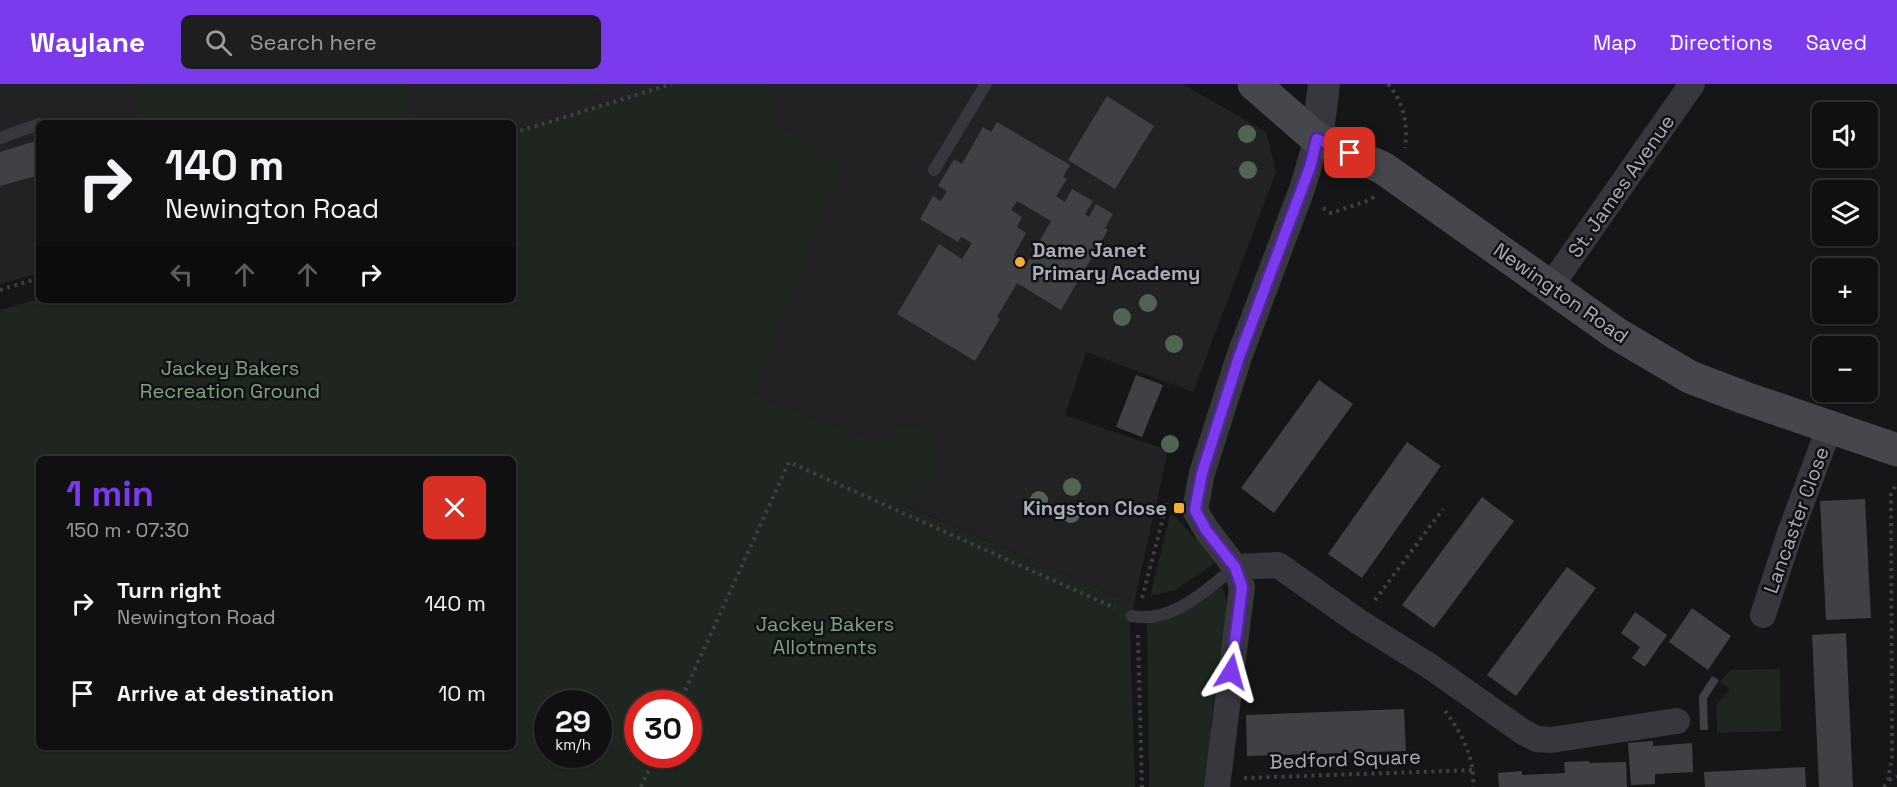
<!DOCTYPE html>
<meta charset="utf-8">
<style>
:root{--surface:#101012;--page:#1e1e20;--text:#f1f3f6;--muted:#9c9d9f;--line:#303032;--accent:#7c3aed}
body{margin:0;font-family:"Space Grotesk",sans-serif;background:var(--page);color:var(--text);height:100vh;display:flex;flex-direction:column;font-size:22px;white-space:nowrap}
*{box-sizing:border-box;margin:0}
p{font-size:20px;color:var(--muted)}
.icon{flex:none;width:33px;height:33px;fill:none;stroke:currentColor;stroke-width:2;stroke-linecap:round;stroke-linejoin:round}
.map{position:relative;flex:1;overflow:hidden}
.side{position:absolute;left:36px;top:372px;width:480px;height:294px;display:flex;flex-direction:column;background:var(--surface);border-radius:9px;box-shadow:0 2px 4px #0004,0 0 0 2px var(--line)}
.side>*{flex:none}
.top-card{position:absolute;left:36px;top:36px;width:480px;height:183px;border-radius:9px;box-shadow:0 2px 4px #0004,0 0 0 2px var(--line);background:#101012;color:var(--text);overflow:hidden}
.buttons{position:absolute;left:1812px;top:18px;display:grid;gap:12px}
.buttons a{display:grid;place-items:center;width:66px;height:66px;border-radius:9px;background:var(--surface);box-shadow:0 2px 4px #0004,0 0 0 2px var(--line);font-size:30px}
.speed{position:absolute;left:534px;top:606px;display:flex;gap:12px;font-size:30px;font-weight:700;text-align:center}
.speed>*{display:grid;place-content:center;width:78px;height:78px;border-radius:50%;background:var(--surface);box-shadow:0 2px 4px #0004,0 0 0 2px var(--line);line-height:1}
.speed small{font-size:15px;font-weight:400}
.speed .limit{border:9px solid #d22;background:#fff;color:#111}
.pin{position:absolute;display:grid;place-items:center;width:51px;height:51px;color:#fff;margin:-26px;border-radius:12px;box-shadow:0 3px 9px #0006}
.me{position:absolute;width:66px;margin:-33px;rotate:8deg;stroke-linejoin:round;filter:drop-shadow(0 0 4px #0008)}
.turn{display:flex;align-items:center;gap:21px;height:126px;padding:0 30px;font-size:27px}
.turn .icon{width:78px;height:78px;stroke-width:2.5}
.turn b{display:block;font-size:42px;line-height:51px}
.lanes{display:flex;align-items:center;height:57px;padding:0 30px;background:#0003;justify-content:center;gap:30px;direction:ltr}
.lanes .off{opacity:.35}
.round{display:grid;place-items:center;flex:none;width:63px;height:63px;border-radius:9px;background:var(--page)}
.headline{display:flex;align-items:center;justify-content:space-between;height:102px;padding:0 30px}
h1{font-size:36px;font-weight:700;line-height:45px;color:var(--accent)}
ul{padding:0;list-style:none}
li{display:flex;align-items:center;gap:18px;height:90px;padding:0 30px}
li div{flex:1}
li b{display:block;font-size:22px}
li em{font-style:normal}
header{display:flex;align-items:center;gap:36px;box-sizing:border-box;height:84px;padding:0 30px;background:var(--accent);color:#fff}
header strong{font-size:28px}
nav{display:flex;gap:33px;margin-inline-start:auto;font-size:21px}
.search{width:420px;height:54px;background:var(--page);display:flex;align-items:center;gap:15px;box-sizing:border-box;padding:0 21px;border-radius:9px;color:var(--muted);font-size:22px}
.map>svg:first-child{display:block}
.built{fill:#222225}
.green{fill:#1e261f;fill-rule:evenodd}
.building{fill:#404145;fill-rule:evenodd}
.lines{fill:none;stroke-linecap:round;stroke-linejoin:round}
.path{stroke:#3d3f44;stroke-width:4;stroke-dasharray:3 4.5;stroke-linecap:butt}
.service{stroke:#37383d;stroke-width:12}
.minor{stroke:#37383d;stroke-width:26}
.tertiary{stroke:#37383d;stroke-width:32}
.secondary{stroke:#45474d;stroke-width:33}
.tree{fill:#506452}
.route-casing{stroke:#51269a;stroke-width:15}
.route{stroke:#7c3aed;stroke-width:10}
.poi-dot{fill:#f2b134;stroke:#111113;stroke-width:2}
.labels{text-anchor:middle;stroke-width:5;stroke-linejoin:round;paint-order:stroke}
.street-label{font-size:20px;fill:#a8adb8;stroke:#111113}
.poi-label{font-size:20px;font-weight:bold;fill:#a8adb8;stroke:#111113;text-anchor:start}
.park-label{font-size:20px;fill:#7fa381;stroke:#111113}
</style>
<header>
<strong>Waylane</strong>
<div class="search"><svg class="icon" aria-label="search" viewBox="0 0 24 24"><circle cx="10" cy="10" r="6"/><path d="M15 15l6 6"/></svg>Search here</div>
<nav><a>Map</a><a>Directions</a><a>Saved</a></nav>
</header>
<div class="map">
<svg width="1897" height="703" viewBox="0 0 1897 703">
<rect width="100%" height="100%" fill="#161618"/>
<path class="built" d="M0,0h671l-158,47v-8h-474v150l-39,11z
M768,0h415l83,48 10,40 -83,220 -107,-40 -21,63 103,35 -34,154 -411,-178 48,-304z"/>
<path class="green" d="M132,0h275l9,39h-275z
M568,0h58l-53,16z
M671,0h97l4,38 71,42 -90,231 123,47 29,-17 28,7 7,43 -38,29 232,100 -4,21 5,162h-1135v-477l39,-11 474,1v-169zM39,375h474v288h-474zM548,620h50v50h-50zM638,620h50v50h-50z
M1170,431l6,2 19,22 4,-4 19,26 -43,29 -25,6z
M1222,502l6,22 -16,107 -4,72h-59l-2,-169 39,-9z
M1780,585l1,62 -64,2 -1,-28 14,-16 -11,-7 12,-12z"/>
<path class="building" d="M1107,12l47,30 -39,63 -47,-29z
M997,38l73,43 -7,12 4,2 -11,17 9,6 7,-13 21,12 -8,13 4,3 7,-13 17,10 -8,14 3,2 -47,80 -44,-27 -20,34 3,2 -25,42 -78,-47 42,-70 23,15 10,-16 -11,-6 -3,5 -38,-23 13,-23 8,5 6,-10 -9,-5 16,-27 8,5 21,-37 8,5zM1017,117l34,20 -24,42 -13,-8 12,-22 -9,-6 5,-10 -11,-7z
M39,56v35l-39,11v-34z
M1136,291l27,10 -21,52 -26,-10z
M1319,296l34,24 -79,109 -33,-25z
M1407,358l34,24 -79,112 -34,-24z
M1482,413l32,24 -80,107 -32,-23z
M1865,415l6,119 -45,2 -6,-119z
M1567,483l29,21 -80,108 -29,-21z
M1692,524l39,28 -23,34 -39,-28z
M1635,528l32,23 -22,32 -13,-9 8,-11 -19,-14z
M1846,549l7,154h-34l-7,-152z
M1712,592l7,4 -12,19 1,31h-8l-1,-34z
M1404,625l2,42 -159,5 -1,-41z
M1653,657v5l39,-3 1,29 -38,2v10l-24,1 -3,-42z
M1589,677v2l37,-1 1,25h-128l-1,-14 24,-2v4l43,-2 -1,-11z
M1805,683l1,20h-101l-1,-15z"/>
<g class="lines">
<path class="path" d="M1388,0c16,19 20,40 17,64
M513,49l159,-49
M1323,124l8,5 36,-12 7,-4
M0,206l39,-12
M1142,514l25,-95
M1375,516l68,-91
M1138,551l4,152
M679,620l110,-242 326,146
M1445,627c17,22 30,48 28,76
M1244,694l230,-8
M1889,696l8,-4
M641,703l15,-33
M1884,703l4,-7 4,-23 -1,-263 6,-11"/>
<path class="service" d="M0,54l39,-14
M934,86l52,-86
M1132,532c40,8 74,-26 103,-49"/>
<path class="minor" d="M1550,203l142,-203
M1235,483l43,-2 81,57 72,45 92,65 14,7 14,1 126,-19
M1763,531l27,-82 40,-107
M1217,703l25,-200 -7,-20 -29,-38 -11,-19 7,-37 37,-116 63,-168 15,-50"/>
<path class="tertiary" d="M1317,55l7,-55"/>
<path class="secondary" d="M1254,0l63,55 66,29 234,166 73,43 55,21 152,52"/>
</g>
<g class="tree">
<circle cx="1247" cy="50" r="9"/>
<circle cx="1248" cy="86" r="9"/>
<circle cx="1148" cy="219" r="9"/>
<circle cx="1122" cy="233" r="9"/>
<circle cx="1174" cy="260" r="9"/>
<circle cx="1170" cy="360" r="9"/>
<circle cx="1072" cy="403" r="9"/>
<circle cx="1039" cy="416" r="9"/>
<circle cx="1071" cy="430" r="9"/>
</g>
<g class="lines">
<g class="route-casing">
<path id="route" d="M1231,588l11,-85 -7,-20 -29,-37 -11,-20 7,-37 37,-116 71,-190 7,-28 33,14"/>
</g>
<use href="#route" class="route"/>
</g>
<g class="poi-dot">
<circle cx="1020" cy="178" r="6"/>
<rect x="1173" y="418" width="12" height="12" rx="3"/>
</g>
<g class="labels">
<g class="street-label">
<text transform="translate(1621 102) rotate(-55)" y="7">St. James Avenue</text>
<text transform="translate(1561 209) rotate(35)" y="7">Newington Road</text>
<text transform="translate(1796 436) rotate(-70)" y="7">Lancaster Close</text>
<text transform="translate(1345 675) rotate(-2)" y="7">Bedford Square</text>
</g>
<g class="poi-label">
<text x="1032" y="173">Dame Janet<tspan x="1032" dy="23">Primary Academy</tspan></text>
<text x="1167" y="431" text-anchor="end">Kingston Close</text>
</g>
<g class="park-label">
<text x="230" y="291">Jackey Bakers<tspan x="230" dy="23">Recreation Ground</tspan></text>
<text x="825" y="547">Jackey Bakers<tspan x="825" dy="23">Allotments</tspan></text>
</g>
</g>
</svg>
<div class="buttons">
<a><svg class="icon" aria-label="sound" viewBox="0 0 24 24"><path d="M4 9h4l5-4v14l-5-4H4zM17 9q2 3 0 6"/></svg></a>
<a><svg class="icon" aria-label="layers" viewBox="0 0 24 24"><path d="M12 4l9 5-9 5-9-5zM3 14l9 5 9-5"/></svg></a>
<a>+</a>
<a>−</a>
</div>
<div class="speed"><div>29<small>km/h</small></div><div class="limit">30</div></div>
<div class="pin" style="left:1350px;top:69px;background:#d93025"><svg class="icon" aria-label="arrive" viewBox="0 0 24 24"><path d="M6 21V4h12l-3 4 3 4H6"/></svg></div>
<svg class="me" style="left:1231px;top:588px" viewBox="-20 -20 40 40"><path d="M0-17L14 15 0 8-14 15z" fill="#7c3aed" stroke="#fff" stroke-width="4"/></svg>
<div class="top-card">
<div class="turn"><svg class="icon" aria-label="right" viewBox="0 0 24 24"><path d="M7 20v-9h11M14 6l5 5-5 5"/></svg><div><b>140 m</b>Newington Road</div></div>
<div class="lanes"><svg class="icon off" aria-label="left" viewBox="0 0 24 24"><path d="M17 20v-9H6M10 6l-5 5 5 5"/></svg><svg class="icon off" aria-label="ahead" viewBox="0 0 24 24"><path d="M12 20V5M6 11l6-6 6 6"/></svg><svg class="icon off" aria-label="ahead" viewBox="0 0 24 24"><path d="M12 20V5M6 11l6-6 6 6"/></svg><svg class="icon" aria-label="right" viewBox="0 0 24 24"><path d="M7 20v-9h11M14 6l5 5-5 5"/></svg></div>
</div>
<section class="side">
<div class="headline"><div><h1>1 min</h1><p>150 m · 07:30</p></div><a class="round" style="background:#d93025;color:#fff"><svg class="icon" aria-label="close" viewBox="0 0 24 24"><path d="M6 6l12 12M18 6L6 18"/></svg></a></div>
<ul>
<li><svg class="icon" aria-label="right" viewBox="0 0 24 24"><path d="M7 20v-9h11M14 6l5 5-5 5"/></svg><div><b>Turn right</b><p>Newington Road</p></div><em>140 m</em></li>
<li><svg class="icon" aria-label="arrive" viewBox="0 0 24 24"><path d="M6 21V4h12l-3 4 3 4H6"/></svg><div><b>Arrive at destination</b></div><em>10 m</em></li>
</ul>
</section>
</div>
